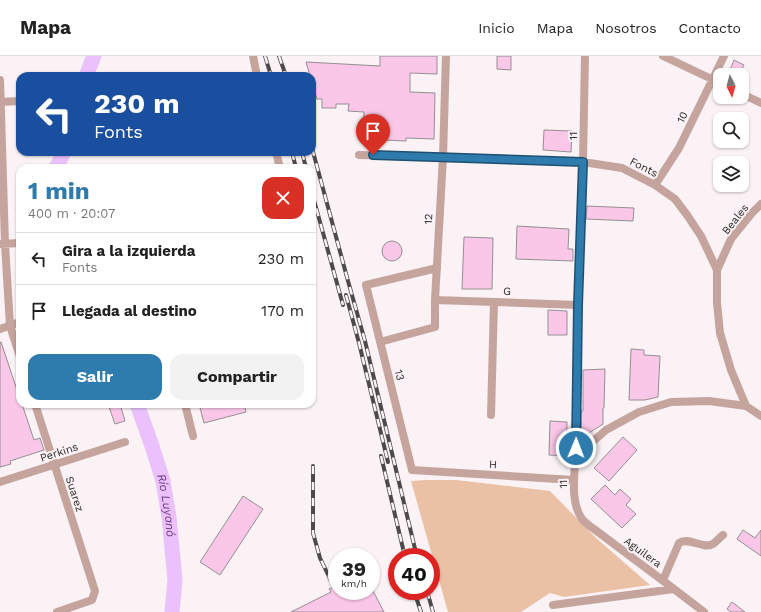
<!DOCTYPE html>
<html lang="es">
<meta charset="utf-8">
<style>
:root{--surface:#fff;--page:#f2f2f2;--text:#222;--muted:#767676;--line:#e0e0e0;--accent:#2e7bae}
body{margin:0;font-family:"Work Sans",sans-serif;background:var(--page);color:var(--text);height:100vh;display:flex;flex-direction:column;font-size:15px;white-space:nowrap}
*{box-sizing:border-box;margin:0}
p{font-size:13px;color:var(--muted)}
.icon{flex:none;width:22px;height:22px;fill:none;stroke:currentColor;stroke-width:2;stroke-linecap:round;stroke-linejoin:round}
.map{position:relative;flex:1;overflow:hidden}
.side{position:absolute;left:16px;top:108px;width:300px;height:244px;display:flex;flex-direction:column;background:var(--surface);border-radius:12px;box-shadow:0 1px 3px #0004}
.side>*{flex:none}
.top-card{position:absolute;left:16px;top:16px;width:300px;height:84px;border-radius:12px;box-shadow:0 1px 3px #0004;background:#1a4fa0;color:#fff;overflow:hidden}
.needle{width:26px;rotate:174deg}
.fabs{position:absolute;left:713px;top:12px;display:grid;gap:8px}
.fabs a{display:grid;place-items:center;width:36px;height:36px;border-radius:8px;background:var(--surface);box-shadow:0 1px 3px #0004;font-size:20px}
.speed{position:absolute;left:328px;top:492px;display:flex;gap:8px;font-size:20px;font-weight:700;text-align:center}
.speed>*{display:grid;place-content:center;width:52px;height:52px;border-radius:50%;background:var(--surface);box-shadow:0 1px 3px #0004;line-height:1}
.speed small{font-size:10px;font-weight:400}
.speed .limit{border:6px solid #d22;background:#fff;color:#111}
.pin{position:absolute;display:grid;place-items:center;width:34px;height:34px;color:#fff;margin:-41px -17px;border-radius:50% 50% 50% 0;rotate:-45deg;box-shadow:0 0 4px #0007}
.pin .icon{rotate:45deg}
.me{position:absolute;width:44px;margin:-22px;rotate:1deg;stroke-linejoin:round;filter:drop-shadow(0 0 3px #0008)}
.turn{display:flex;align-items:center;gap:14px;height:84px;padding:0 12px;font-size:18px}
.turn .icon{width:52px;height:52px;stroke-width:2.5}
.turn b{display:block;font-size:28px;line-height:34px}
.round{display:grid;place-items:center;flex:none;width:42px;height:42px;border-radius:12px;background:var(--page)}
.headline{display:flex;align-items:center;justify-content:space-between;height:68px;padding:0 12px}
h1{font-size:24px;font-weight:700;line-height:30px;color:var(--accent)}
.cta{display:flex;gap:8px;margin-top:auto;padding:8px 12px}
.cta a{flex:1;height:46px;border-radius:12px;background:var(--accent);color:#fff;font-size:16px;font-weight:700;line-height:46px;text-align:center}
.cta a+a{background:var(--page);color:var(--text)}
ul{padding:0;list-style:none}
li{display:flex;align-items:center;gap:12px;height:52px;padding:0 12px;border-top:1px solid var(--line)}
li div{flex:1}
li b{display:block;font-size:15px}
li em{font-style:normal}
header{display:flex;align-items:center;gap:24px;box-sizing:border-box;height:56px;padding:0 20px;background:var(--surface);border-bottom:1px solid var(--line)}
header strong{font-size:19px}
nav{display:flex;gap:22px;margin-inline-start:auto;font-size:14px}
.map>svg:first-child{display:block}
.green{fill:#ebc1a6}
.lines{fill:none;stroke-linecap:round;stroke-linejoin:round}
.river{stroke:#eac1fc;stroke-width:15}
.building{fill:#fbc7e8;stroke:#948f92}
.minor{stroke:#c6a49e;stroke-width:8}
.rail-casing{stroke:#4d4a4b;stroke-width:4}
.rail{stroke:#faf2f4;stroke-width:2.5;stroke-dasharray:8;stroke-linecap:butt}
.route-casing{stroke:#1e5071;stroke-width:10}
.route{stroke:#2e7bae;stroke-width:7}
.labels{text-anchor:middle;stroke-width:4;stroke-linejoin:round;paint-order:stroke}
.street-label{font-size:11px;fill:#2c292a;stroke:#faf2f4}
.water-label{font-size:12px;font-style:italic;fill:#6d3b80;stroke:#faf2f4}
</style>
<header>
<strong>Mapa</strong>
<nav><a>Inicio</a><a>Mapa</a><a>Nosotros</a><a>Contacto</a></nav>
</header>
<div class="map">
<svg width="761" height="556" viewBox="0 0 761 556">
<rect width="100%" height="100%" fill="#faf2f4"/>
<path class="green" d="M427,424h29l94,11 46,47 54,47 -86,12 -14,-4 -29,19h-73l-37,-131z"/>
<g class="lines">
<g class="river">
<path d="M86,20l8,-20"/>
<path d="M56,112l8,-16"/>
<path id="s1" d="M137,348l15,42 11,35 6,36 6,63 -3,32"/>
</g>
</g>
<path class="building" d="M380,0h57v18l-27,-1v19l25,1 -1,46 -28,-1v3l-43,-2 1,-27 -16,-1 1,-7h-13v4h-14v-9h-5l-5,-17v-6h-2l-4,-14 74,4z
M497,0h14v14l-14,-1z
M734,4l10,5 -5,10h-11z
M544,74l28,1 -1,21 -28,-2z
M587,150l47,2 -1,13 -47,-2z
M517,170l52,3 -1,20h5v12l-57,-2z
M464,181l29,1 -1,51h-30z
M382 195a10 10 0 1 1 20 0a10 10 0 1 1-20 0Z
M548,254l19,1v24h-19z
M0,286h1l19,57v5h2l12,36 6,-2 4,12 -34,11 1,3 -11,3z
M631,293l13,1v5l16,1 -2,41 -13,3h-16z
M605,313l-1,39h-1v16l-14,9 -5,1 -3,-4v-19h2v-41z
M108,348h12l5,17 -10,3z
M199,348h45l2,8 -42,11z
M550,365l17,1 -1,34 -17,-1z
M623,381l14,13 -28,31 -15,-13z
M605,429l10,10 5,-6 11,10 -5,6 10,9 -14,14 -31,-29z
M243,440l20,13 -43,66 -20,-13z
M743,474l12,8 6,-8v26l-24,-17z
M337,530v5h36l11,21h-93l40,-20 -2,-3z
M732,546l13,10h-14l-4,-3z"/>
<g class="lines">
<path class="minor" d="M253,0l4,20
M585,0l-2,106 -5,143 -3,158c-1,18 -4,40 7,56 3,4 8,7 12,10l80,60 30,23
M663,0l57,27
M0,24l5,164 5,82 10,31
M742,38l19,9
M0,46l20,-1
M276,96l4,16
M359,99l224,7 39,6 33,17 20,14 12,16 14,21 16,34v33l3,30 11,37 15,36 15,10
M655,129l24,-37 45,-92
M1,188l19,-1
M437,212l-71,17 46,185 162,10
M717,214l14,-31 21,-26 9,-9
M435,244l143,5
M0,273l20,-7
M380,286l55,-15v-27l8,-143 3,-101
M35,348l60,187 -3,9 -35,12
M185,348l8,32
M491,359l3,-113
M575,407l15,-19 16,-14 33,-18 32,-10 38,-1 37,5
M0,426l125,-40
M663,524l16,-37c10,-7 24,7 34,1 3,-2 6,-6 10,-9
M553,549l121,-16"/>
<g class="rail-casing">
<path id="rail" d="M265,0l6,20
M279,0l7,20
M312,92l36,133 17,60 52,216
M292,96l4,16
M302,96l4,16
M312,137l31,112
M346,239l13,48 29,119
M381,400l24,101
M313,410v67l7,25 14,29
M414,535l7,21
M427,535l6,21"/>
</g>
<use href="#rail" class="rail"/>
</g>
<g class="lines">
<g class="route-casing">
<path id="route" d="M373,99l210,7 -5,143 -2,143"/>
</g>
<use href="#route" class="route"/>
</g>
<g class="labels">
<g class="street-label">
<text transform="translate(682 61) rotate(-64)" y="4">10</text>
<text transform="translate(573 80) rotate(-89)" y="4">11</text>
<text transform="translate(644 111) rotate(27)" y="4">Fonts</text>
<text transform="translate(428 163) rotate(-87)" y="4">12</text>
<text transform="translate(735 163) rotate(-52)" y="4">Beales</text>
<text transform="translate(507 235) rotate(2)" y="4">G</text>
<text transform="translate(400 319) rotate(76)" y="4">13</text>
<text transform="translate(59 396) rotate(-18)" y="4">Perkins</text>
<text transform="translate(493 408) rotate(4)" y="4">H</text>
<text transform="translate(563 428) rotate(-91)" y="4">11</text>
<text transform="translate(75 438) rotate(72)" y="4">Suarez</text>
<text transform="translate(643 496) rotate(36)" y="4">Aguilera</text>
</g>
<g class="water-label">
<text dy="4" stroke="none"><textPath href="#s1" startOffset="106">Río Luyanó</textPath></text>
</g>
</g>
</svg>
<div class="fabs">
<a><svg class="needle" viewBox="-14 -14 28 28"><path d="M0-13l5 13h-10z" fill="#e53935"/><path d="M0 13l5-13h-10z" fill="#767676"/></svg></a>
<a><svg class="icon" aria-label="search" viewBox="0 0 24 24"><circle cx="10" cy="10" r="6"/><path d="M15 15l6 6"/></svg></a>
<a><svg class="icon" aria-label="layers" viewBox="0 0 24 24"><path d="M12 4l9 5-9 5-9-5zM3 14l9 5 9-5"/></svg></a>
</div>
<div class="speed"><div>39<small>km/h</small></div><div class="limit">40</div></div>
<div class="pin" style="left:373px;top:99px;background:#d93025"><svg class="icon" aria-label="arrive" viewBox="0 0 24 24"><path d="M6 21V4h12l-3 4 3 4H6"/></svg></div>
<svg class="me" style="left:576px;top:392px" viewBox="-20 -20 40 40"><circle r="17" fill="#2e7bae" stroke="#fff" stroke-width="3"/><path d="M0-11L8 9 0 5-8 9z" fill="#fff"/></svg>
<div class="top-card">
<div class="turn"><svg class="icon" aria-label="left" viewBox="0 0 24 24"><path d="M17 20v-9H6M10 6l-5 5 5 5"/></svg><div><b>230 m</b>Fonts</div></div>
</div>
<section class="side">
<div class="headline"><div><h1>1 min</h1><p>400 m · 20:07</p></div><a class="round" style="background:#d93025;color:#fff"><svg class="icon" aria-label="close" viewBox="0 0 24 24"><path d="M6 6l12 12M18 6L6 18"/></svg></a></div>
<ul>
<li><svg class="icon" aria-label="left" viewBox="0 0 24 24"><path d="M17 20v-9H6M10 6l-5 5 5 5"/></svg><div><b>Gira a la izquierda</b><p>Fonts</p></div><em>230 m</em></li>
<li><svg class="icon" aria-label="arrive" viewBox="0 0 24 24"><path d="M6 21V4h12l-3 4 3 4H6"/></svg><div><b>Llegada al destino</b></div><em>170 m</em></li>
</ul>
<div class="cta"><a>Salir</a><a>Compartir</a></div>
</section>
</div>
